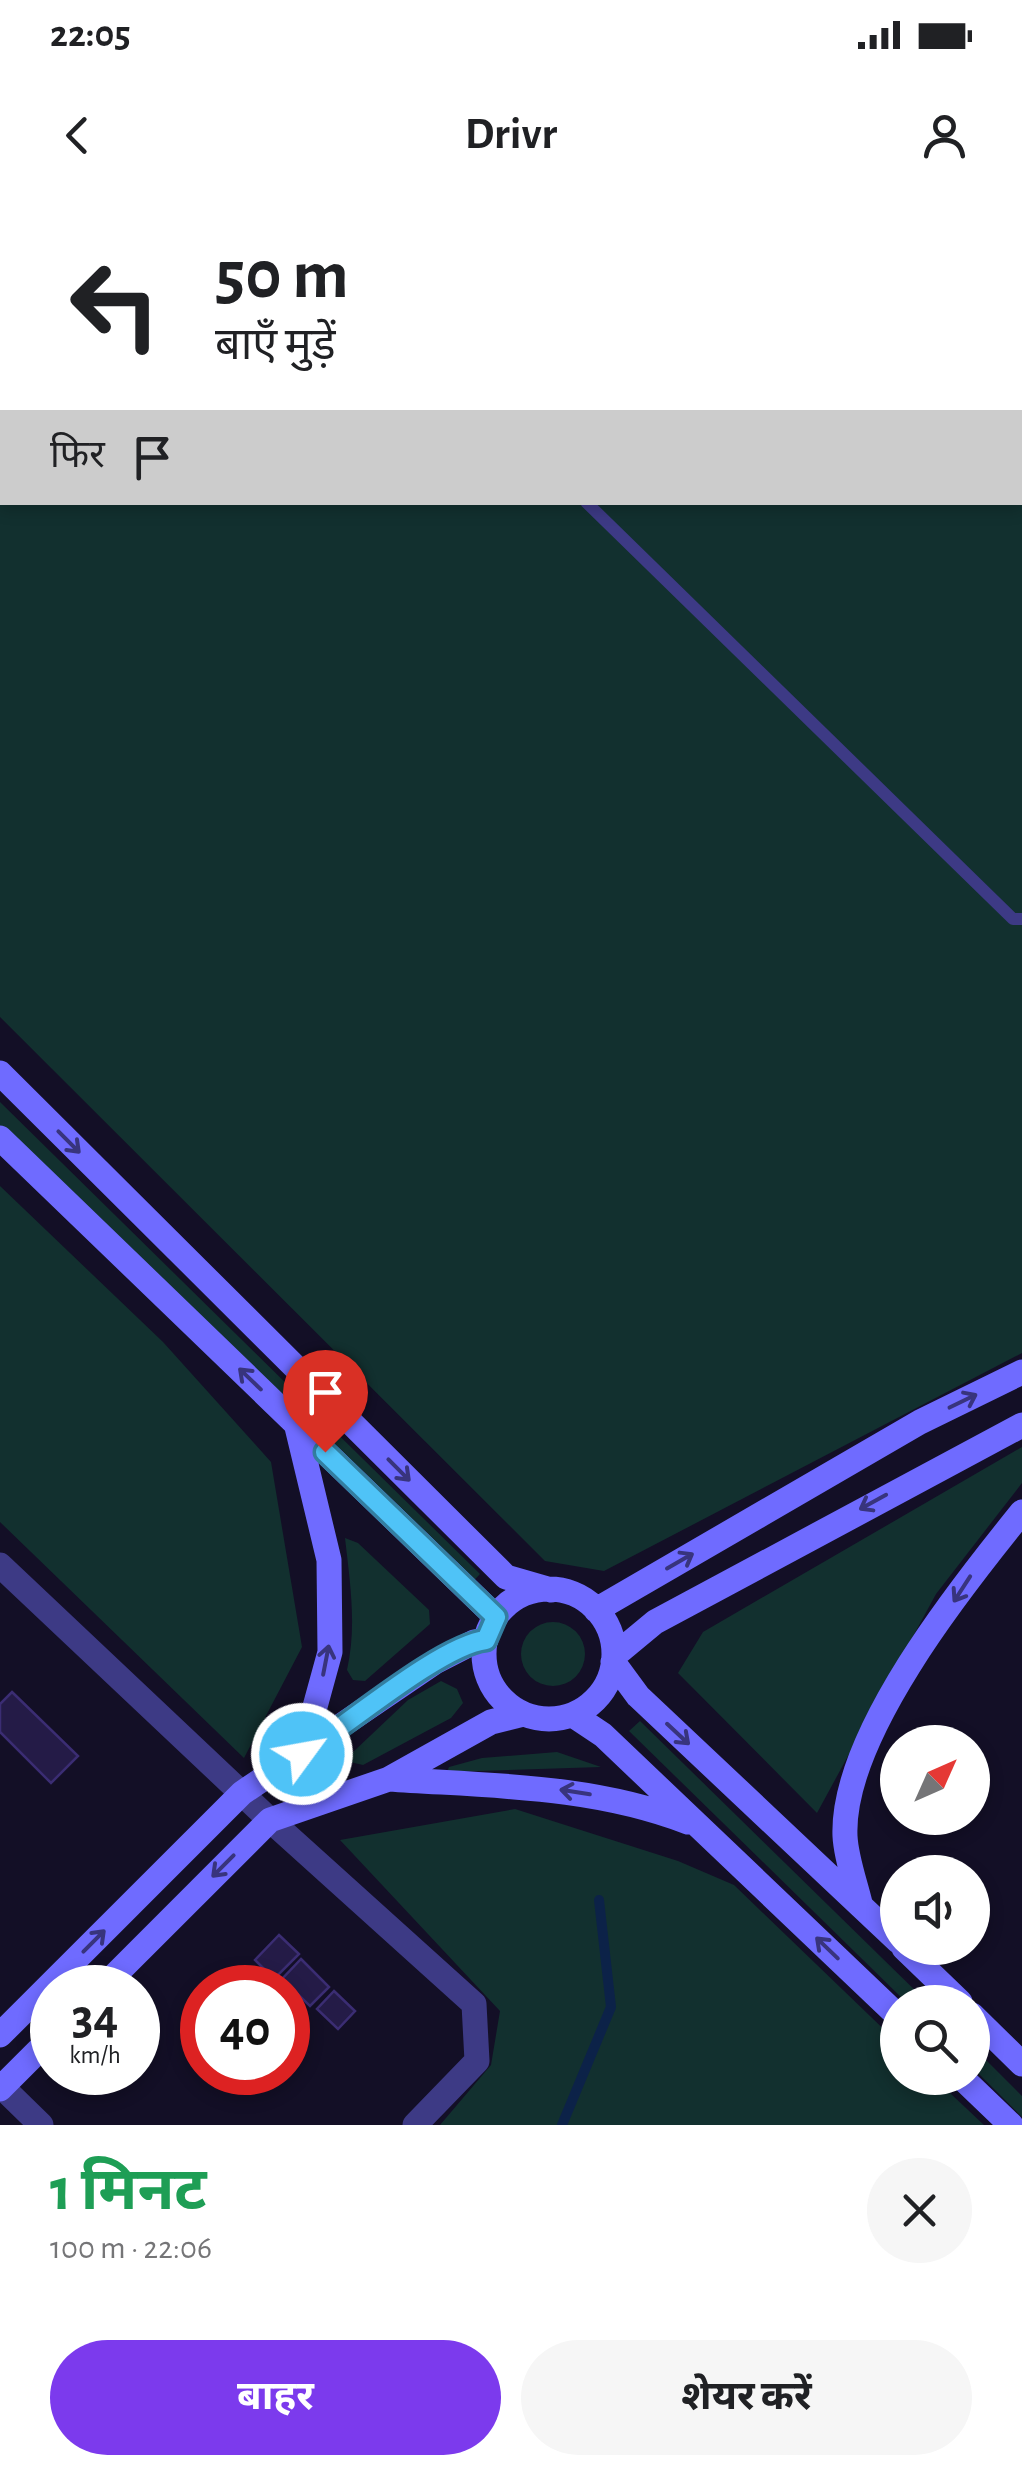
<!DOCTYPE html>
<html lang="hi">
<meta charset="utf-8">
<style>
:root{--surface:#fff;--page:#f6f6f6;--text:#202124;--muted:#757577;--accent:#7c3aed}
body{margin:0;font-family:"Alegreya Sans","Noto Sans Devanagari",sans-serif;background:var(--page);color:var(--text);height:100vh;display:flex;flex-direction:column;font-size:38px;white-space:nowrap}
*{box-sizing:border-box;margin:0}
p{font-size:32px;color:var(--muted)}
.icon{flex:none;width:55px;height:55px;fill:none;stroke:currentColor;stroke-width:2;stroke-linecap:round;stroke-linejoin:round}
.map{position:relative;height:1925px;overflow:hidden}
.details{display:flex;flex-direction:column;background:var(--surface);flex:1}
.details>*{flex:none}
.banner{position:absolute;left:0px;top:0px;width:1022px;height:305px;box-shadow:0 5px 15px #0003;background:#fff;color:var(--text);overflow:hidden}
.needle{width:65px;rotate:45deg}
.fabs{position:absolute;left:880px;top:1525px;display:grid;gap:20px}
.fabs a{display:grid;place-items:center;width:110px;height:110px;border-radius:50%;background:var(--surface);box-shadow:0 5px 15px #0003;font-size:50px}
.speed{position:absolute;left:30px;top:1765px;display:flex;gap:20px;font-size:50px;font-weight:700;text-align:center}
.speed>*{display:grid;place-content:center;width:130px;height:130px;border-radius:50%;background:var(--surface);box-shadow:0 5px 15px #0003;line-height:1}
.speed small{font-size:25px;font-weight:400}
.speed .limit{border:15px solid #d22;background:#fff;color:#111}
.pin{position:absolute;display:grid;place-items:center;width:85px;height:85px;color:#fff;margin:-102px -42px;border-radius:50% 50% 50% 0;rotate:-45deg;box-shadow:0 0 10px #0007}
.pin .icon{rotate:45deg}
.me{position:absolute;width:110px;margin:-55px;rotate:58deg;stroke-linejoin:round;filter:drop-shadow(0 0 8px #0008)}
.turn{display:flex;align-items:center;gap:35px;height:210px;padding:0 50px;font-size:45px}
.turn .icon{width:130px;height:130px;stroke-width:2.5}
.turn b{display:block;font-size:70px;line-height:85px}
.then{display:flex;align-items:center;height:95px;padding:0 50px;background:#0003;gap:20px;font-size:38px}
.round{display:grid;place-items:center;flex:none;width:105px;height:105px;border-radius:52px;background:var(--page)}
.headline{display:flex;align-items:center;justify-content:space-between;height:170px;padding:0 50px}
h1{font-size:60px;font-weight:700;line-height:75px;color:#1e9e55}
.action{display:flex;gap:20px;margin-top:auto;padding:20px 50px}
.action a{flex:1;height:115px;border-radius:60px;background:var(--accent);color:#fff;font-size:40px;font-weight:700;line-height:115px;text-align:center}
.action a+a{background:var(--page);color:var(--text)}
.status{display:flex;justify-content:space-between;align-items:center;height:70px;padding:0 50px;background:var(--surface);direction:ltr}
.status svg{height:28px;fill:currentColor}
header{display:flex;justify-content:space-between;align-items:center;height:130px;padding:0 50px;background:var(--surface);font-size:45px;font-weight:700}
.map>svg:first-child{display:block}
.green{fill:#12302f;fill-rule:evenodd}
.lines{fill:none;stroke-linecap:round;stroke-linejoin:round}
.stream{stroke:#0c2248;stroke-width:10}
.building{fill:#241b47;stroke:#3b2d73;stroke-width:2.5}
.lane{stroke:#3d3a85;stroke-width:12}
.street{stroke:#3d3a85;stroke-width:25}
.secondary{stroke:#6f6bff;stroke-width:25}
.oneway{stroke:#38347d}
.route-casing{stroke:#337fa1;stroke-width:25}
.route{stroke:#4fc3f7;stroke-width:18}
</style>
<div class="status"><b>22:05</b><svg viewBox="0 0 49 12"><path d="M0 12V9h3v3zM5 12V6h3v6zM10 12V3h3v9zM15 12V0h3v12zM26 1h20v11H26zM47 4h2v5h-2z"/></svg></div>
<header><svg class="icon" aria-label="back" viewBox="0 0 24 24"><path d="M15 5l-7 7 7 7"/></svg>Drivr<svg class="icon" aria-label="person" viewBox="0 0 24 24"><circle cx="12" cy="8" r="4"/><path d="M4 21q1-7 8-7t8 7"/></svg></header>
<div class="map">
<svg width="1022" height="1925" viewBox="0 0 1022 1925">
<rect width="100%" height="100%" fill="#130f26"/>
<path class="green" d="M0,0h1022v1153l-418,218 -59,-10 -545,-544zM2,2h1018v300h-1018z
M0,902l480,472 -12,13 -468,-461z
M0,986l163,156 108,120 31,185 -58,111 -244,-236z
M1022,1247v36l-86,111 -119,219 -139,-140 25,-41z
M345,1338l13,5 71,67 1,14 -65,57 -12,-1 -6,-10c10,-44 3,-87 -2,-132z
M521 1454a32 32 0 1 1 64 0a32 32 0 1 1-64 0Z
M441,1481l16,8 6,14 -12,15 -88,47 -13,-3 1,-8 57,-54z
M640,1521l287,281h-21l-277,-271z
M557,1552l44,15 -154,5 2,-5 33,-9z
M515,1609l163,52 56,24 163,157 1,36h36l50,47h-544l51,-60 9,-54 -160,-171z
M973,1847l49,49v21l-49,-49z"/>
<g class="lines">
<path class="stream" d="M562,1925l49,-118 -12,-107"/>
</g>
<path class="building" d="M12,1492l66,64 -27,27 -51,-51v-28z
M279,1735l20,19 -25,25 -19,-19z
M301,1759l28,28 -19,19 -28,-27z
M334,1791l21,20 -17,18 -21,-20z"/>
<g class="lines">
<path class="lane" d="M276,0l3,2
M586,302l427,417h9"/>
<path class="street" d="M0,1365l270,255 204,184 3,57 -62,64
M0,1885l41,40"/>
<path class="secondary" d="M0,873l506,504 45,13
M0,938l496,479
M297,1227l32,133 1,92 -28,102
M484 1454a65 65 0 1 1 130 0a65 65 0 1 1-130 0Z
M596,1410l324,-188 102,-50
M614,1456l41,-34 367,-197
M613,1462l25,34 260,245
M573,1515l30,20 295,281
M389,1579c102,7 203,6 299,43
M860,1703c-5,-21 -14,-45 -15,-67 -4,-99 116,-249 177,-324
M904,1748l56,54
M102,1788l168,-168 119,-41 102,-57 32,-8
M972,1815l50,49
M0,1835l242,-242 193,-131 39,-20 12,-2
M962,1878l49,47
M0,1889l52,-52"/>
</g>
<defs><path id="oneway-shaft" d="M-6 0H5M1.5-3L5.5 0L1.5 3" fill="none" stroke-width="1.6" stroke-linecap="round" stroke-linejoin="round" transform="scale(2.5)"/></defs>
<g class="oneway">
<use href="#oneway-shaft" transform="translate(69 942) rotate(45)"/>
<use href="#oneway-shaft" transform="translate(250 1179) rotate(-136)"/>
<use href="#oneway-shaft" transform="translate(963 1201) rotate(-26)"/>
<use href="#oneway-shaft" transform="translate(399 1270) rotate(45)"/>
<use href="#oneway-shaft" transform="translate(873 1302) rotate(151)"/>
<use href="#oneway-shaft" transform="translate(680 1361) rotate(-30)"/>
<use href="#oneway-shaft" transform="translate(962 1389) rotate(123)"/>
<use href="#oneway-shaft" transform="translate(326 1460) rotate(-79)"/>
<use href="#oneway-shaft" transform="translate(678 1534) rotate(43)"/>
<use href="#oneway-shaft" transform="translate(575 1592) rotate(-171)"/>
<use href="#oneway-shaft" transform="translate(223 1666) rotate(135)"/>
<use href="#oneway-shaft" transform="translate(94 1741) rotate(-45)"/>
<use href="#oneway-shaft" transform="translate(827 1748) rotate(-136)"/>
</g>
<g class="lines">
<g class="route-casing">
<path id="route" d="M302,1554c43,-27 139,-109 184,-114l10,-23 -171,-165"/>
</g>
<use href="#route" class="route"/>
</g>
</svg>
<div class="fabs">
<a><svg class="needle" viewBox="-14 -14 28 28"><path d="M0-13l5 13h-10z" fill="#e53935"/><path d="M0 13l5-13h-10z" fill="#757577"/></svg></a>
<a><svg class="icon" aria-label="sound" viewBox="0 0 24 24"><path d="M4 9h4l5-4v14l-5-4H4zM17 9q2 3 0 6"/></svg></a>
<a><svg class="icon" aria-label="search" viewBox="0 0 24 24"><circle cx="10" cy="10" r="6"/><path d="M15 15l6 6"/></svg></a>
</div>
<div class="speed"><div>34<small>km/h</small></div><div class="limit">40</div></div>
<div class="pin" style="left:325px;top:1252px;background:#d93025"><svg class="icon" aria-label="arrive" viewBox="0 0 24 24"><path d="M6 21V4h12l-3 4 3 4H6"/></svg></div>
<svg class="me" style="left:302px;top:1554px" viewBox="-20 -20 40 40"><circle r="17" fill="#4fc3f7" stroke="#fff" stroke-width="3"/><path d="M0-11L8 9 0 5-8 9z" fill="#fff"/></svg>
<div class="banner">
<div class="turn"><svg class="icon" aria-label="left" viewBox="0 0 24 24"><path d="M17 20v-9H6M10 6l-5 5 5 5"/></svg><div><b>50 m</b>बाएँ मुड़ें</div></div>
<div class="then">फिर<svg class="icon" aria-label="arrive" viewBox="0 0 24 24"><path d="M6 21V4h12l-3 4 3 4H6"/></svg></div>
</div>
</div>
<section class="details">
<div class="headline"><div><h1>1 मिनट</h1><p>100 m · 22:06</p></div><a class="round"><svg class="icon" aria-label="close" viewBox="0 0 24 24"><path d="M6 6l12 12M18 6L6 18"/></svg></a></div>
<div class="action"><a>बाहर</a><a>शेयर करें</a></div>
</section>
